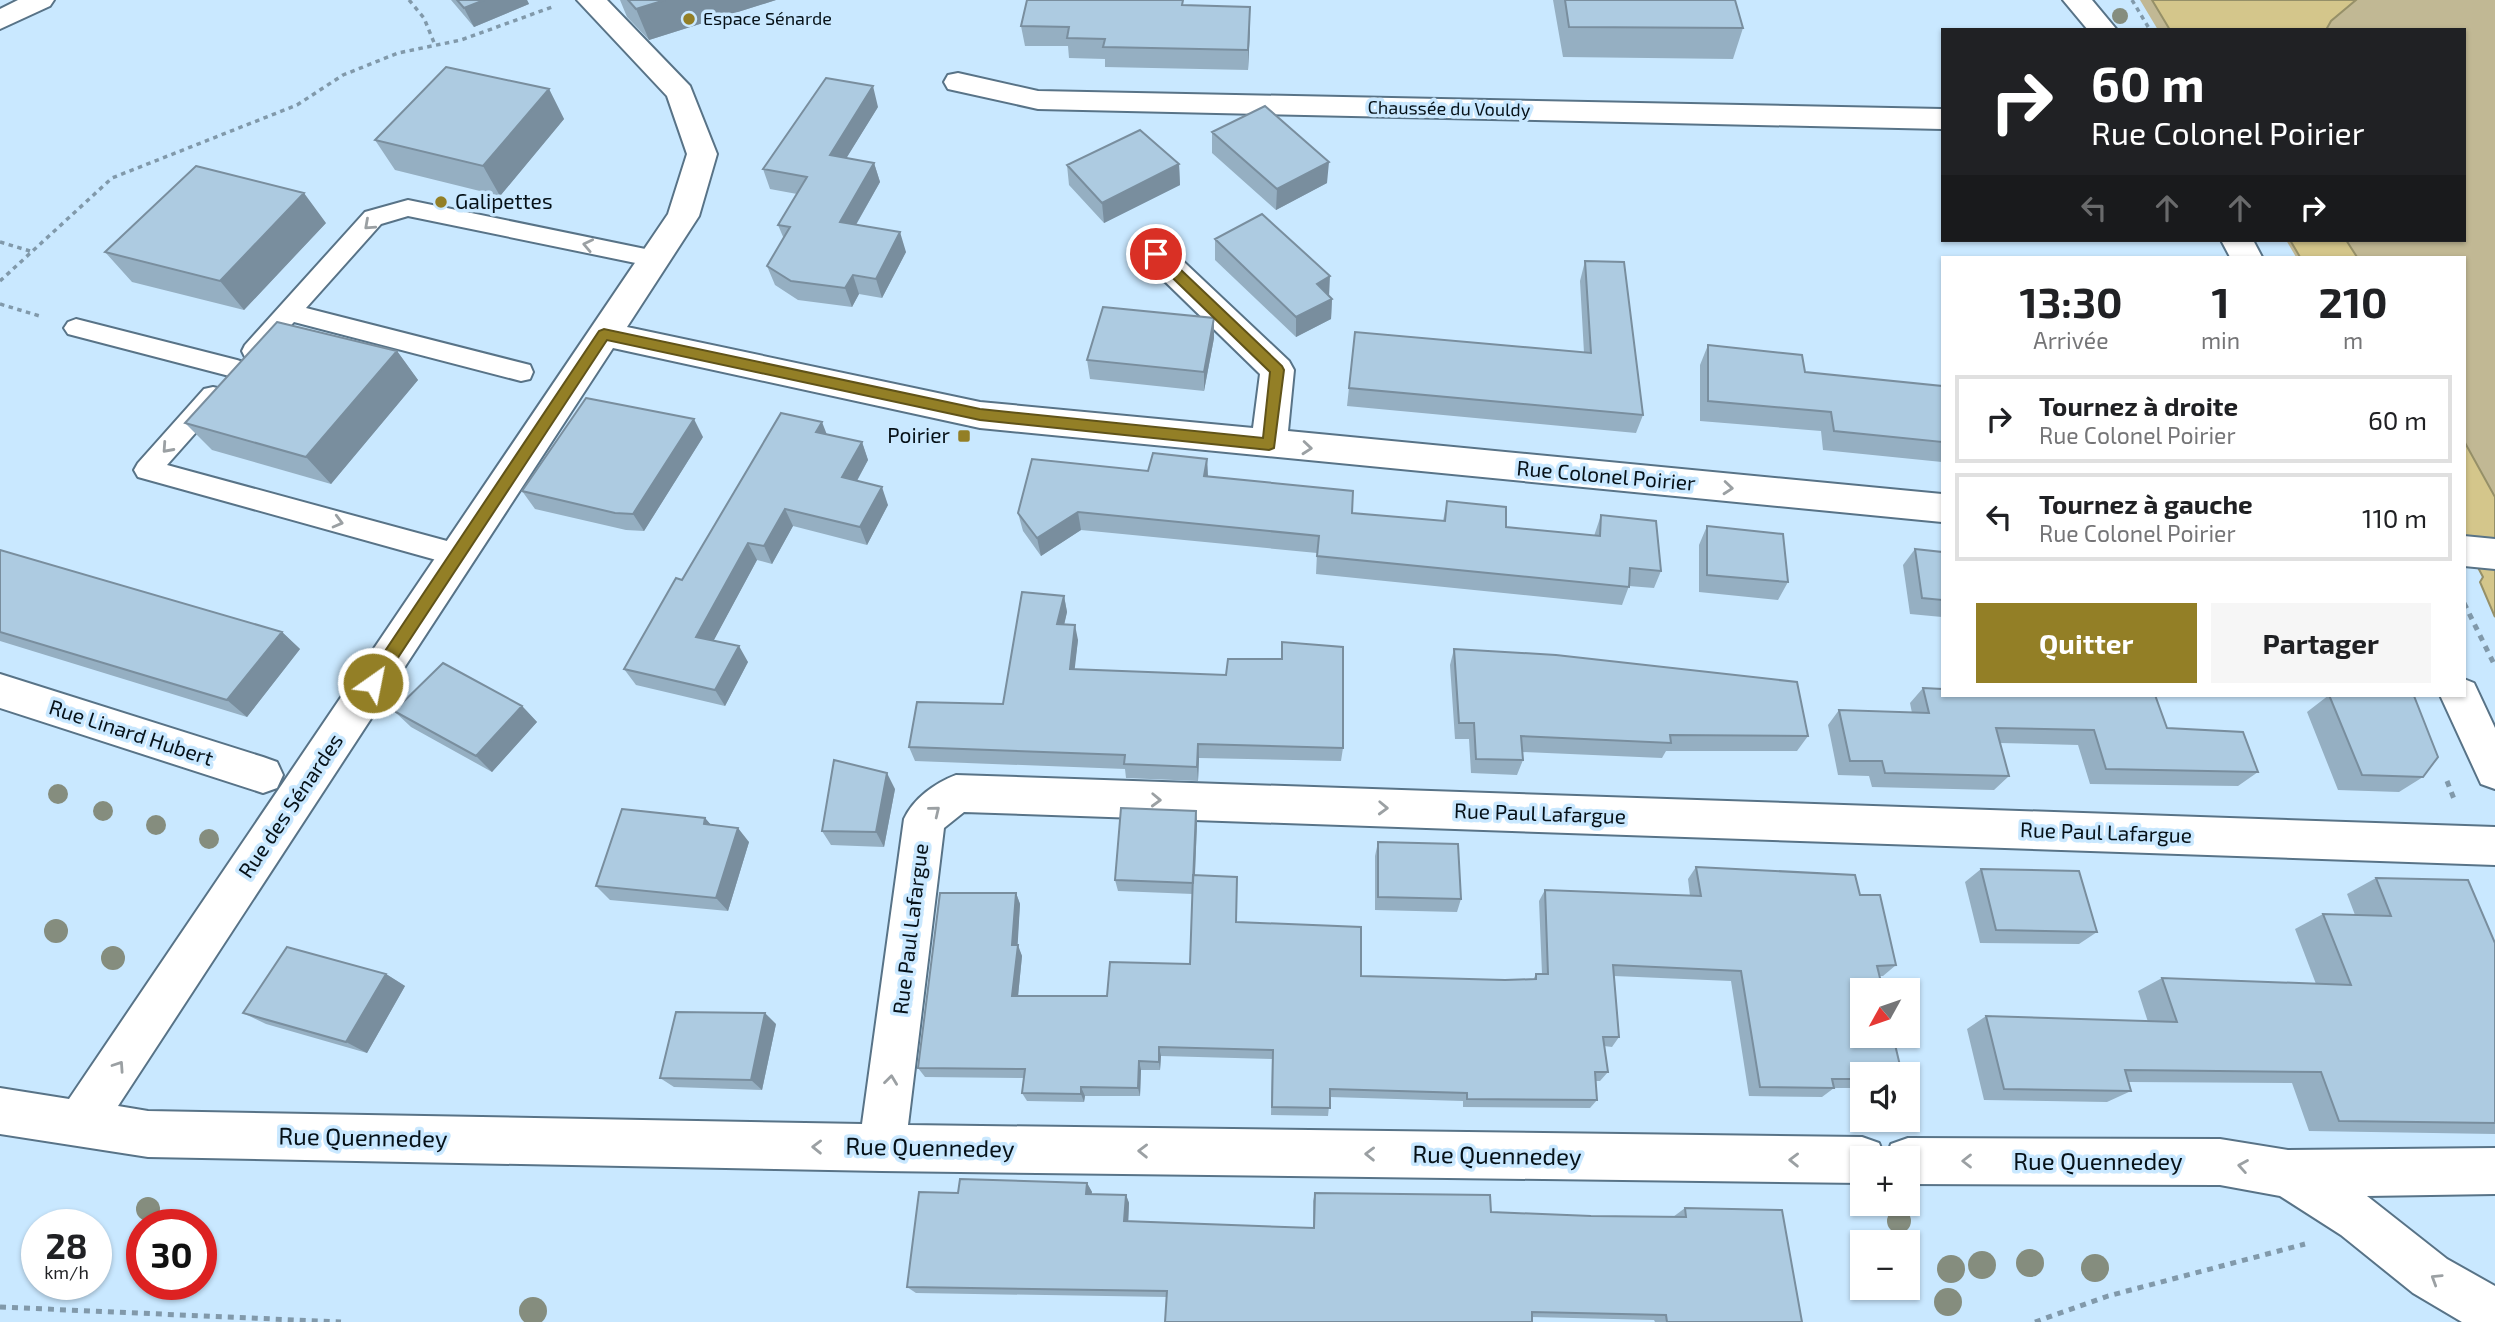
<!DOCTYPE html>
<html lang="fr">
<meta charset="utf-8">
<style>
:root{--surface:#fff;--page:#f6f6f6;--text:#202124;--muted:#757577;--line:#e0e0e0;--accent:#937f26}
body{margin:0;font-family:"Exo 2",sans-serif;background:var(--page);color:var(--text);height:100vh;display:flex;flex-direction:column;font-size:26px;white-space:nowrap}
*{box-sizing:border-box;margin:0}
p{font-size:23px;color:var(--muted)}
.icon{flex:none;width:38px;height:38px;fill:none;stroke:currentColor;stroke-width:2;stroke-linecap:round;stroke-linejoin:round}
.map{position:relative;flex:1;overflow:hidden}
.drawer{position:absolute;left:1941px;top:256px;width:525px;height:441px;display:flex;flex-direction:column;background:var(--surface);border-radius:0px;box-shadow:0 2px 5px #0004}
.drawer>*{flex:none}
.guide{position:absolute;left:1941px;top:28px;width:525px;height:214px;border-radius:0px;box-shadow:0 2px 5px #0004;background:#202124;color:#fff;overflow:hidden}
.needle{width:46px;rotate:230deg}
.tools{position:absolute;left:1850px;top:978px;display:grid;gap:14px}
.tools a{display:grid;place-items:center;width:70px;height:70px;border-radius:0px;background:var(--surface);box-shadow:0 2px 5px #0004;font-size:35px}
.speed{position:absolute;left:21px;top:1209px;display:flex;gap:14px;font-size:35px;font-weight:700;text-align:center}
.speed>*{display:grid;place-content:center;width:91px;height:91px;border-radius:50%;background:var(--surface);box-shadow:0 2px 5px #0004;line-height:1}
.speed small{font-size:18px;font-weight:400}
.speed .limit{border:10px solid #d22;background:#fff;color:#111}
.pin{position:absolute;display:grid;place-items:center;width:60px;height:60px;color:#fff;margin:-30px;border:4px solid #fff;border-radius:50%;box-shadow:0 2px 7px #0007}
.me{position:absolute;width:77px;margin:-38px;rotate:33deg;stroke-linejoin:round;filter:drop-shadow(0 0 5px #0008)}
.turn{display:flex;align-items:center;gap:24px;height:147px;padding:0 35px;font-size:32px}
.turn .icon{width:91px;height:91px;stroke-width:2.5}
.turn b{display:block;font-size:49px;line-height:60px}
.lanes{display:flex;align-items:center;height:66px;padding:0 35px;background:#0003;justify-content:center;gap:35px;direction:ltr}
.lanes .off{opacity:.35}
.eta{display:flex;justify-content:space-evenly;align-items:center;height:119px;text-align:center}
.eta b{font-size:42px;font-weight:700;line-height:49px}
.action{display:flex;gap:14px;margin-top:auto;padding:14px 35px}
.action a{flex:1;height:80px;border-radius:0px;background:var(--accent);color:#fff;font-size:28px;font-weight:700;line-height:80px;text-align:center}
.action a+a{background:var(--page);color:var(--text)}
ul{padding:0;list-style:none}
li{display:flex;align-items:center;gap:21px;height:88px;margin:0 14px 10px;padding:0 21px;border:4px solid var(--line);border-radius:0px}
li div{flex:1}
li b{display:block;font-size:26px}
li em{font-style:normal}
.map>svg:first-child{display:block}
.green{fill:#c1b894}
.water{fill:#d4c68b;stroke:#969068;stroke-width:2}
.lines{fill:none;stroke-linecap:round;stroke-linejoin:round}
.lane-casing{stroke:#587387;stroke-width:4}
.street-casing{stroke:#587387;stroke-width:4}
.secondary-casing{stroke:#587387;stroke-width:4}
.path-far1{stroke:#8199aa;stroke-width:3.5;stroke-dasharray:4.5 4.5;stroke-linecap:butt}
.path{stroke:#8199aa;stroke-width:5;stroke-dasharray:6 6;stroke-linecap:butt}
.lane{fill:#fff;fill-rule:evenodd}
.street{fill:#fff;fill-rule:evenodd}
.secondary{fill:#fff;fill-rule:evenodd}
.tree{fill:#858d7e}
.wall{fill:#95afc2}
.shaded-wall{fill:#798e9e}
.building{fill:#adcbe1;stroke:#798e9e;stroke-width:2}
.oneway{stroke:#9ba0a3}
.route{fill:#937f26;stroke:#605319;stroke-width:2}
.poi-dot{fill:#937f26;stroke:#c9e8ff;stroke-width:2.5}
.labels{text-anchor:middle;stroke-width:7;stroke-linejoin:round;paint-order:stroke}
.far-poi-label{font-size:18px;fill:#061118;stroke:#c9e8ff;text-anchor:start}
.far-street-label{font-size:18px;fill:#061118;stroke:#c9e8ff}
.poi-label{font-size:21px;fill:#061118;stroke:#c9e8ff;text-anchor:start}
.street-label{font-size:21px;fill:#061118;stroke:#c9e8ff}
.near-street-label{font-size:24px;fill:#061118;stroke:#c9e8ff}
</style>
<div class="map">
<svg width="2495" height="1322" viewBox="0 0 2495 1322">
<rect width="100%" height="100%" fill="#c9e8ff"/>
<path class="green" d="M2140,0h355v513l-31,1v-257h-168l-10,-17h178v-210h-306z"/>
<path class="water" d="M2152,0h204l-25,21 -5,9h-156z
M2290,240h56l11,17h-57z
M2464,441l31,56v120l-15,-35 3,-5 -19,-36z"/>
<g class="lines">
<g class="lane-casing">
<path id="lane" d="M408,200l247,51 8,2 4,6 -4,6 -8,2 -247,-51 -27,8 -75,84 224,57 3,7 -3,7 -9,2 -227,-59c-13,14 -27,42 -49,35l-3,-6 3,-6 120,-133z
M76,319l161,41 9,3 3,6 -3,6 -9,3 -169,-44 -4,-6 4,-6z
M213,387l9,2 3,7 -3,7 -55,62 291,79 9,3 4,8 -4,8 -9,3 -320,-89 -4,-7 4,-7 66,-74z"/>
</g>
<g class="street-casing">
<path id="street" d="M18,0h36l-4,6 -50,23v-20z
M577,0h30l83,86 27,68 -18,62 -72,111 353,75 273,26 7,-54 -115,-112 -5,-8 5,-8 11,-3 11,3 122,115 5,9 -6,61 654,63v28l-962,-94 -367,-80 -495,758 30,5 714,13 42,-305c10,-21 31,-36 52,-44l1539,52v38l-1531,-53 -20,16 -36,297 954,12 17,6 6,15h-23v25l-980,-12 -734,-14 -148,-23v-46l69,11 599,-885 19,-60 -20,-58z
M958,73l80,18 904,18v20l-904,-20 -90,-20 -4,-7 4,-7z
M2464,536l31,3v30l-31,-3z
M0,674l263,83 14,5 6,13 -6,13 -14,5 -263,-85z
M1908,1138l312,1 68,11 207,-2v46l-128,2 80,63 48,27v36h-33l-49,-29 -72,-58 -61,-39 -60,-11 -312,-1v-26h-22l5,-14z"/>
</g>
<g class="secondary-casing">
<path id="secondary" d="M2063,0h29l25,30h-29z
M2221,240h32l9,17h-32z
M2464,679l10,4 21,45v61l-14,-5 -41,-89h24z"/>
</g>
<path class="path-far1" d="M409,0l15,18 11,27
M2132,0l18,30
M0,242l30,9
M0,281l112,-103 185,-73 46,-30 55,-22 63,-13 94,-34
M0,304l43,13"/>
<path class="path" d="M2464,603l31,63
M2447,781l7,18
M0,1307l341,15
M2035,1322l73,-26 197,-52"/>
<use href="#lane" class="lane"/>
<use href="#street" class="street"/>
<use href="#secondary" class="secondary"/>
</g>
<g class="tree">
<circle cx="2120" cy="16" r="8"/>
<circle cx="58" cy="794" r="10"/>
<circle cx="103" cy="811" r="10"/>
<circle cx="156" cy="825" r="10"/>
<circle cx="209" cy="839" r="10"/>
<circle cx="56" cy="931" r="12"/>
<circle cx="113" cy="958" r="12"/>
<circle cx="148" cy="1209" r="12"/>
<circle cx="1899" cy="1221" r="12"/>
<circle cx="2030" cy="1263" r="14"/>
<circle cx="1982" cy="1265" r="14"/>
<circle cx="2095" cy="1268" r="14"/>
<circle cx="1951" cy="1269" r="14"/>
<circle cx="1948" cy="1302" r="14"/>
<circle cx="533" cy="1311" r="14"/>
</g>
<path class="wall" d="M451,0h76l2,4 -55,23z
M620,0h156l-127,40 -22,-23z
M1553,0h182l8,28 -10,31 -170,-2z
M1184,5l66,22 -2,43 -143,-3v-8l-36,-1 -1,-12h-43l-4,-20z
M549,89l15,30 -64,77 -105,-26 -20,-30z
M878,107l-32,51 28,5 6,19 -24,43 50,27 -24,46 -23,-4 -7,13 -54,-7 -23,-15 -8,-19 17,-27 -6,-14 19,-31 -27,-5 -7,-20z
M1212,132l115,51 -51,27 -64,-57z
M1179,164l1,21 -76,38 -35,-38 -2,-20z
M326,223l-82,87 -112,-28 -27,-30z
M1215,239l114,57 3,3 -1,20 -35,18 -81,-77z
M1585,261l58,154 -7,18 -289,-27 8,-74 229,21 -4,-72z
M1214,318v20l-10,53 -114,-12 -3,-19z
M1708,345l97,27 137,14v76l-119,-12 -2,-19 -121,-10v-56z
M397,351l21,29 -87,104 -119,-34 -27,-27z
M827,435l35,7 6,18 -11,21 31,24 -21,40 -74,-19 -21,38 -15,-4 -44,81 35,21 -23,44 -89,-21 -12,-16 58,-89z
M703,437l-59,94 -18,-1 -91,-21 -13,-18z
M1207,459l1,18 144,36 91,8 4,-20 59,26 88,9 7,-21 60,56 -7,17 -25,-2 -7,19 -306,-31 1,-21 -236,-23 -40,26 -18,-25 -5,-18 130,-42z
M1707,526l81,56 -10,18 -79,-8v-47z
M1915,549l27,3v65l-32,-3 -7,-49z
M0,550l282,82 18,17 -53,68 -247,-76z
M1064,596l3,16 -3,12 14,16 -4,29 269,79 -2,13 -142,-3 -1,23 -72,-3 -1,-9 -210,-8 -6,-14 94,-43z
M1454,649l354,87 -11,15h-131l-4,7 -140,-6 1,8 -6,15 -46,-2 -2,-34h-14l-5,-74z
M1923,688l244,40 91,44 -20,14 -148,-2 -12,-39 -78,-2 9,33 -15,14 -122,-3 -3,-11 -31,-1 -10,-50 11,-15 73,3 -2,-10z
M2329,695l94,82 -24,15 -61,-2 -31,-78z
M522,706l15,16 -45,50 -81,-45 -17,-16z
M895,789l-11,58 -53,-2 -9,-14z
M1196,811l1,12 -2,52 41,47 125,54 144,4h28l3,-6h6l-3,-73 6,-11 145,6 -2,-17 8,-12 164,28 36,70 -13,11h-4l-17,98v14h-28l-12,9 -73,-1 -18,-115 -117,-5 5,61 -7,10 -8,-1 4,26 -8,9h-5l2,19 -7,8 -127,-1v-6l-133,-4 -2,19 -57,-1 1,-56 -111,-3 -1,14h-19l-1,26h-55l-1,6 -57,-1 -5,-8 2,-15 -99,-1 -7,-9 98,-175 4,11 -3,41 5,11 -4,40h89l83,-32 3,-70 -75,-3 -3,-11z
M705,818l6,7 38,17 -21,69 -118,-11 -14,-14z
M1378,842l83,57 -4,13 -82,-2v-54z
M1981,869l116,63 -18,12 -99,-1 -15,-61z
M2376,878l119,65v191l-186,-3 -17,-48 -163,-1 2,9 -24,11 -123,-2 -17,-71 19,-13 162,6 -10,-31 24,-13 154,6 -21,-55 28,-15 32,1 -8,-21z
M386,974l19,12 -38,67 -101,-29 -23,-11z
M776,1024l-14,66 -88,-3 -14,-9z
M1087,1183l5,9 -1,3h35l3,8 -1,18 185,7v-27l2,-8 176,19 100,4 82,1 12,-9 117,114h-147l-1,-2 -122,-3 -365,-20 -251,-4 -9,-6 51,-94z"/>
<path class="shaded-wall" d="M484,0h43l2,4 -55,23 -10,-19z
M665,0h111l-127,40 -13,-31z
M1250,7v20l-2,43v-20z
M873,86l5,21 -42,68 -6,-20z
M549,89l15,30 -64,77 -17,-30z
M1329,162l-2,21 -51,27 1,-21z
M874,163l6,19 -34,60 -6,-20z
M1179,164l1,21 -76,38 -2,-20z
M304,193l22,30 -82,87 -24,-29z
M900,232l6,20 -24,46 -6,-19z
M853,275l6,19 -7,13 -7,-19z
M1330,276l-1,21 -12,-13z
M1332,299l-1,20 -35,18v-20z
M1214,318v20l-10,53v-19z
M397,351l21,29 -87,104 -25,-27z
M694,419l9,18 -59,94 -11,-17z
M822,422l7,18 -13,-8z
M862,442l6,18 -19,35 -7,-18z
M1207,459l1,19 -4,-2z
M882,487l6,18 -21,40 -7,-18z
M785,509l8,17 -21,38 -8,-18z
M1078,512l3,18 -40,26 -4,-18z
M748,543l9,17 -50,93 -11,-16z
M1064,596l3,16 -6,27 -4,-15z
M1075,625l3,15 -5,44 -3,-15z
M282,632l18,17 -53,68 -20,-17z
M739,646l9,16 -23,44 -10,-16z
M522,706l15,16 -45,50 -16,-16z
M1198,744l1,14 -1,23 -1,-14z
M887,773l8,16 -11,58 -8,-15z
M1196,811l1,12 -3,71 -1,-11z
M705,818l12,14 -13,-8z
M738,828l11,14 -21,69 -12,-13z
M1016,893l4,11 -3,52 -5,-11z
M1018,945l4,11 -5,50 -5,-10z
M386,974l19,12 -38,67 -21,-11z
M765,1013l11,11 -14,66 -11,-10z
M1159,1047l2,9 -1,14 -1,-8z
M1139,1061l2,9 -1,26 -2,-8z
M1081,1087l4,9 -1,6 -3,-8z
M1087,1183l5,9 -2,11 -4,-9z
M1126,1195l3,8 -1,25 -4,-7z"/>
<path class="building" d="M457,0h27l-20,8z
M628,0h37l-29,9z
M1027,0h156l-1,5 68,2 -2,43 -145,-3 2,-8 -38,-1 2,-11 -48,-1z
M1565,0h170l8,28 -174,-1z
M446,67l103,22 -66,77 -108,-26z
M826,78l47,8 -43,69 44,8 -34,59 60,10 -24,47 -23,-4 -8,13 -54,-7 -24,-15 23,-39 -12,-2 29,-48 -44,-8z
M1265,106l64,56 -52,27 -65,-57z
M1140,130l39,34 -77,39 -35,-38z
M196,166l108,27 -84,88 -115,-29z
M1262,214l68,62 -13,8 15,15 -36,18 -81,-78z
M1585,261l39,1 19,153 -294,-27 6,-56 236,21z
M1103,307l111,11 -10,54 -117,-12z
M277,322l120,29 -91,106 -121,-34z
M1708,345l94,10 3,17 137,14v56l-108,-11 -3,-19 -123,-11z
M586,398l108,21 -61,95 -18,-1 -93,-22z
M781,413l41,9 -6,10 46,10 -20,35 40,10 -22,40 -75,-18 -21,37 -16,-3 -52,94 43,9 -24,44 -91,-21 52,-91 6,2z
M1153,453l54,6 -3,17 149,15 -1,22 93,8 2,-20 29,3 30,3v20l94,9 1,-21 55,6 5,50 -31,-3 -1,19 -312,-31 2,-20 -241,-24 -41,26 -19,-25 14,-54 116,12z
M1707,526l76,8 5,48 -81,-7z
M1915,549l27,3v48l-20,-2z
M0,550l282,82 -55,68 -227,-68z
M1022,592l42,4 -7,28 18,1 -5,44 156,6 2,-16h54v-17l61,5v101l-145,-4 -1,23 -73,-3 1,-9 -216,-8 8,-45 86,2z
M1454,649l102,6 241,27 11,54 -138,-1 1,8 -150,-7 2,24 -47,-1 -2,-36h-15z
M443,663l79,43 -46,50 -82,-45z
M1923,688l19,1v6h213l12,33 76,4 15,40 -152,-3 -12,-39 -98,-2 13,48 -124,-3 -3,-12h-32l-11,-51 90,3z
M2329,695l85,1 24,61 -15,20 -61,-2z
M834,760l53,13 -11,59 -54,-1z
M1121,808l75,3 -3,72 -78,-3z
M622,809l83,9 -1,6 34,4 -22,70 -120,-12z
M1378,842l80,2 3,55 -83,-2z
M1696,867l159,8 5,20h20l16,70 -19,1 6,24h-21v46h31l9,38h-40v5h-30l2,9 -74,-1 -19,-116 -128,-6 6,72h-16l5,35h-13l2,28 -130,-1v-6l-137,-4v19l-58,-1 1,-57 -114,-3v15l-20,-1 -1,27 -57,-1v7l-59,-1 3,-24 -107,-1 22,-175h76l-4,52h6l-6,51h95l3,-34 80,2 3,-89 44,2 -1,45 125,5v49l144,4 31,-1v-5h12l-3,-84 156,6z
M1981,869l98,2 18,61 -101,-2z
M2376,878l92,2 27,63v180l-156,-2 -18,-49 -196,-2 6,21 -127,-2 -18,-73 191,6 -15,-44 189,7 -28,-71 68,2z
M287,947l99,27 -40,68 -103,-29z
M676,1012l89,1 -14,67 -91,-2z
M960,1179l127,4 -1,11 40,1 -2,26 190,7 1,-35 175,2 1,17 100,4 95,1 -1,-9 97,2 20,112h-135l-1,-7 -134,-3v10h-367l2,-31 -260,-4 12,-95 39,1z"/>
<defs><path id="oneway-chevron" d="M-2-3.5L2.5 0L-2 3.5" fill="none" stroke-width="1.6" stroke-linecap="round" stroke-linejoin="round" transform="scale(1.75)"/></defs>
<g class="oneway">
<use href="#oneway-chevron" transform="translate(369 225) rotate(138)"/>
<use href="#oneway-chevron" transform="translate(588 245) rotate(-168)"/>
<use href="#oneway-chevron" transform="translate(167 448) rotate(132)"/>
<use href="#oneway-chevron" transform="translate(1307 448) rotate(5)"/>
<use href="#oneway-chevron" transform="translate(1728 488) rotate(5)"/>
<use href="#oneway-chevron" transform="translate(338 522) rotate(15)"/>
<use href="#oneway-chevron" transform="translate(1156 800) rotate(2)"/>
<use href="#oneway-chevron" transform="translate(1383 808) rotate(2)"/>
<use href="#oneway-chevron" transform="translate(935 811) rotate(-39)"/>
<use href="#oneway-chevron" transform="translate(119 1066) rotate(-56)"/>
<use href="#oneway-chevron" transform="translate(891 1080) rotate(-83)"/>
<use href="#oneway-chevron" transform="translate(817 1147) rotate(-179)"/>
<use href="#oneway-chevron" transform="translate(1143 1151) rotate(-179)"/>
<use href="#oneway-chevron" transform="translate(1370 1154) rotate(-179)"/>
<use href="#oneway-chevron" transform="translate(1794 1160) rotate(-179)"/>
<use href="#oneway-chevron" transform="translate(1967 1161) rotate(-180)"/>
<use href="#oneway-chevron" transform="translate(2243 1166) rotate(-170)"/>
<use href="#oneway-chevron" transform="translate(2436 1279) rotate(-148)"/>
</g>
<path class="route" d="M1156,249l4,1 122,116 2,4 -10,78 -5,2 -289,-30 -373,-80 -229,348h-11l-2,-5 2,-5 232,-347 5,-2 376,80 283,29 7,-66 -119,-115v-7z"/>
<g class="poi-dot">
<circle cx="689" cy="19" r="7"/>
<circle cx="441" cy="202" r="7"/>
<rect x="957" y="429" width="14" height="14" rx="3.5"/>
</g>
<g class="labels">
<g class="far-poi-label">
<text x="703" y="25">Espace Sénarde</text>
</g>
<g class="far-street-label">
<text transform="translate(1449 109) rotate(1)" y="6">Chaussée du Vouldy</text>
</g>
<g class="poi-label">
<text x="455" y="209">Galipettes</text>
<text x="950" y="443" text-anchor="end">Poirier</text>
</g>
<g class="street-label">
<text transform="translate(1606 476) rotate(5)" y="7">Rue Colonel Poirier</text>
<text transform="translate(131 733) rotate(18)" y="7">Rue Linard Hubert</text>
<text transform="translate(291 806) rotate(-56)" y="7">Rue des Sénardes</text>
<text transform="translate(1540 814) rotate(2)" y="7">Rue Paul Lafargue</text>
<text transform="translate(2106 833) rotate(2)" y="7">Rue Paul Lafargue</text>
<text transform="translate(911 929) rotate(-83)" y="7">Rue Paul Lafargue</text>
</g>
<g class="near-street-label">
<text transform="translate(363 1138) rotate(1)" y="8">Rue Quennedey</text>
<text transform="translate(930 1148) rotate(1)" y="8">Rue Quennedey</text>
<text transform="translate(1497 1156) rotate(1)" y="8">Rue Quennedey</text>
<text x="2098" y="1170">Rue Quennedey</text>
</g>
</g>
</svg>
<div class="tools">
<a><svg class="needle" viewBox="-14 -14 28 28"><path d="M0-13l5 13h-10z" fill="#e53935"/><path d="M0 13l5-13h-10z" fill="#757577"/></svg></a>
<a><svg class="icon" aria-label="sound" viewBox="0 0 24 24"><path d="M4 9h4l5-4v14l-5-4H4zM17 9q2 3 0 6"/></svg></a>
<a>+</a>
<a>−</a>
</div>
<div class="speed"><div>28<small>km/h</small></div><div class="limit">30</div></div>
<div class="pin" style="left:1156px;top:254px;background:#d93025"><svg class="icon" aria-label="arrive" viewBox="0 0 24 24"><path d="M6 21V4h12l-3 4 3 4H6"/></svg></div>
<svg class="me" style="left:373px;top:683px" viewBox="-20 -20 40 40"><circle r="17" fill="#937f26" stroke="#fff" stroke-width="3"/><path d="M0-11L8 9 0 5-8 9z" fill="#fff"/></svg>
<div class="guide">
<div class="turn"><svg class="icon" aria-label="right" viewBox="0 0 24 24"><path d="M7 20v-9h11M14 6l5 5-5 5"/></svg><div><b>60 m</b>Rue Colonel Poirier</div></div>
<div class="lanes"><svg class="icon off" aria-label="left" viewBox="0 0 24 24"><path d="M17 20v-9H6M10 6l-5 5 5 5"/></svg><svg class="icon off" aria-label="ahead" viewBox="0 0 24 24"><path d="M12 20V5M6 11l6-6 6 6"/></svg><svg class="icon off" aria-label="ahead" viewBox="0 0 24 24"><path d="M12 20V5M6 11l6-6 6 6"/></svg><svg class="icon" aria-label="right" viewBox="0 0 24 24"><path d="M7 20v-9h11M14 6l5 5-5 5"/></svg></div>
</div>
<section class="drawer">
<div class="eta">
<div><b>13:30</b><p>Arrivée</p></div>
<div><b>1</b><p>min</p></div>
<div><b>210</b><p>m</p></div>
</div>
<ul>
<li><svg class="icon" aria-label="right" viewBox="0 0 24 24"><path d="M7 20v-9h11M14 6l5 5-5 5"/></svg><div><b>Tournez à droite</b><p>Rue Colonel Poirier</p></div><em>60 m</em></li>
<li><svg class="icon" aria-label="left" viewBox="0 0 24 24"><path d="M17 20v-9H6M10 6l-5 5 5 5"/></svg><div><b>Tournez à gauche</b><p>Rue Colonel Poirier</p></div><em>110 m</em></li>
</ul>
<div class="action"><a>Quitter</a><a>Partager</a></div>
</section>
</div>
